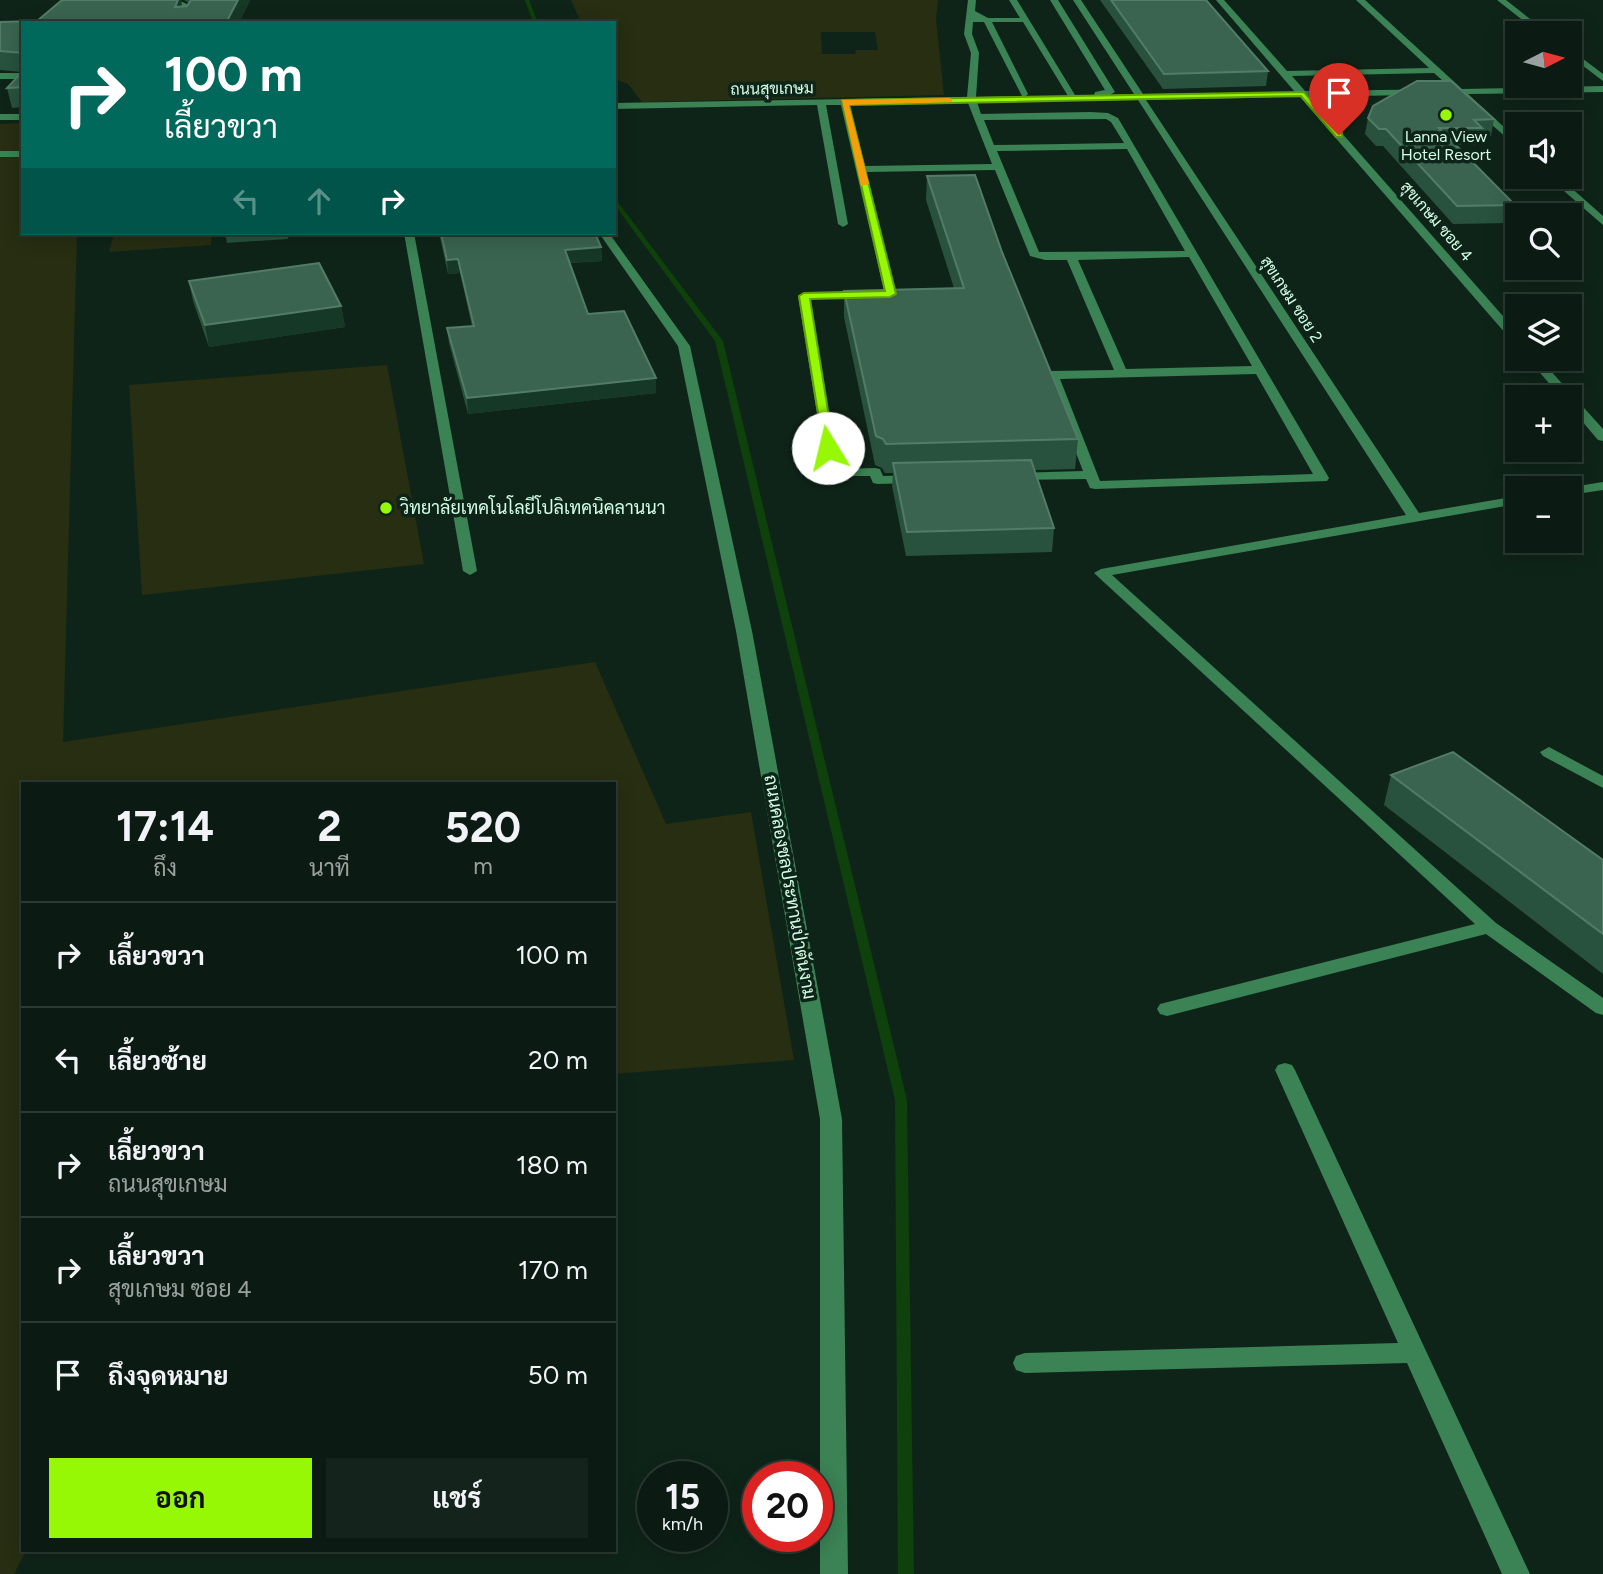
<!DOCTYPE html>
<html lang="th">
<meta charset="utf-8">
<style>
:root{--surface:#0b1b13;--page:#14241c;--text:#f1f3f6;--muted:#9aa1a0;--line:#2b3933;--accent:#96f805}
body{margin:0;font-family:Figtree,Sarabun,sans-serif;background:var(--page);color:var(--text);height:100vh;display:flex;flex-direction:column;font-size:26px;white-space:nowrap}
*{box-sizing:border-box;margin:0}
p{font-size:23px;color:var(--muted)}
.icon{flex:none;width:38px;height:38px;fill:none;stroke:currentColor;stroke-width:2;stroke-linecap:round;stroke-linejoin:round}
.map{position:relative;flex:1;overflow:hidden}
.side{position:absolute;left:21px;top:782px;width:595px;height:770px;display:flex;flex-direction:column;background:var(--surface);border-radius:0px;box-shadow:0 4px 18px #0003,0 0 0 2px var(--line)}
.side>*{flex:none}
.hud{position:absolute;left:21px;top:21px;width:595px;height:214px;border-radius:0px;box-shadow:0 4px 18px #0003,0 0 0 2px var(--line);background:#00695c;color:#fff;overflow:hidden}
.needle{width:46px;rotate:84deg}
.buttons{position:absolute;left:1505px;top:21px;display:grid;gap:14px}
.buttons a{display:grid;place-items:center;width:77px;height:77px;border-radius:0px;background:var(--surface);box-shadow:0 4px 18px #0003,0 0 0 2px var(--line);font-size:35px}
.speed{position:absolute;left:637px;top:1461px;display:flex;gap:14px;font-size:35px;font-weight:700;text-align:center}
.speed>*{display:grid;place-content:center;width:91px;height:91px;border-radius:50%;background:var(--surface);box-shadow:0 4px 18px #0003,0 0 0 2px var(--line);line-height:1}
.speed small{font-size:18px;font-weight:400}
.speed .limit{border:10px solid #d22;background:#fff;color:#111}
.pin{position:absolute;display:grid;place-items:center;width:60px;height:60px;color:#fff;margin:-72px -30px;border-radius:50% 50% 50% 0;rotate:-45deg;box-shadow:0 0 7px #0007}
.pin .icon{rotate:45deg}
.me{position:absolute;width:77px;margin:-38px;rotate:351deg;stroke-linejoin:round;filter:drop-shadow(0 0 5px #0008)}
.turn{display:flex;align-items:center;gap:24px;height:147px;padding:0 28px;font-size:32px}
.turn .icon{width:91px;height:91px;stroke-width:2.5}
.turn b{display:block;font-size:49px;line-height:60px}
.lanes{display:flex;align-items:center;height:66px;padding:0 28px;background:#0003;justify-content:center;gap:35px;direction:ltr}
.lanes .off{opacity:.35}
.eta{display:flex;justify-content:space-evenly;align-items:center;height:119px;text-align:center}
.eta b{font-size:42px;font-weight:700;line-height:49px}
.cta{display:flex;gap:14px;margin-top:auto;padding:14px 28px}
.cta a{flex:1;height:80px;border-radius:0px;background:var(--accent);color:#111;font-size:28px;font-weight:700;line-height:80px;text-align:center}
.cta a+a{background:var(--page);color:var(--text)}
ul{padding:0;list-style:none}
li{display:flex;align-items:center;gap:21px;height:105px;padding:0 28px;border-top:2px solid var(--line)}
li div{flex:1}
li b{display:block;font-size:26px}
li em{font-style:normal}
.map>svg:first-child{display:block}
.green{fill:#272e12;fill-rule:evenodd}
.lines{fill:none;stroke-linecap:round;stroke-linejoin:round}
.stream{fill:#0e410b;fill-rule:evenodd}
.minor{fill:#3b8254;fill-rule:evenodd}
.wall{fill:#28523e}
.shaded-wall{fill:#163827}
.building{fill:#3a6450;stroke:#527c67;stroke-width:2}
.route{fill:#96f805;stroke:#62a103;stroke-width:2}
.slow{fill:#f59e0b}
.poi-dot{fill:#96f805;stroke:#0f2419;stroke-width:2.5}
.labels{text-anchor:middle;stroke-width:7;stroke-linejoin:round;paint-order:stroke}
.far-street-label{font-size:16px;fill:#d3fee5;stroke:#0f2419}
.far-poi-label{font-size:16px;fill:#d3fee5;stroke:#0f2419}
.poi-label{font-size:18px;fill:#d3fee5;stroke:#0f2419;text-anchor:start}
.street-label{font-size:18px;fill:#d3fee5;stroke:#0f2419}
</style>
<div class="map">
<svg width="1603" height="1574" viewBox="0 0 1603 1574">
<rect width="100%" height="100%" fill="#0f2419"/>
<path class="green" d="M571,0h367l-2,19 8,76 -302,7 -14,-18 -14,-5v-56h-33zM821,32h54l3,18h-22l-1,4h-33z
M23,123v110h54l-14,509 532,-80 71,162 85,-12 43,248 -180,14v-290h-591v766l3,1 -12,23h-14v-1450z
M114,233h98l-1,12 -102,7z
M387,365l37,199 -282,31 -13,-210z"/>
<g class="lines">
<path class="stream" d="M525,0h4l9,23h-5z
M614,197l109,144 184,759 7,474h-16l-3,-474 -180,-759 -101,-137z"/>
<path class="minor" d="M168,0c13,0 20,2 26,13l-6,10h-8l6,-10 -3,-5z
M968,0h8l-1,11 13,7h32l-11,-18h8l58,95h19l1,-3 10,-2 -55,-90h8l57,92 -5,3 24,-1 -61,-94h8l62,94 152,-2 -79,-92h8l63,71 142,-3 -73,-68h9l97,89 141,-3v6l-135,2 49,45v8l-60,-53 -147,3 207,235v11l-4,-1 -213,-245 -154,3 273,413 98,-17v8l-405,71 384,348 107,75v17l-7,-2 -110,-79 -319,82 -7,-2 -3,-5 3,-5 315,-80 -381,-351 7,-4 305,-54 -268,-415 -161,2 4,12 109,-2 18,1 10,5 211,360 -2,3 -232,8 -5,-1 -4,-9 -77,1v-6l5,-1 69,-2 -37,-96 6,-4 62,-1 -47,-110h-22l-15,-4 -35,-86 -129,2 30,122 -6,3 -80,2 28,170 37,-1 5,1 3,7 33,-1 7,4 -7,4 -38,1 -5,-1 -3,-7h-43l-29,-180 6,-3 80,-2 -43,-186h-15l22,119 -5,3 -5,-3 -21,-119 -203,4v-6l353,-6 4,-44 -7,-19zM973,22h11l38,74 -46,1 3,-44 -7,-19zM992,22h31l45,74h-42l2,-2zM1434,73l18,16 -147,2 -13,-15zM968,103l24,61 -127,2 -15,-61zM1106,119l5,3 13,21 -130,2 -10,-25zM1127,149l58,102 -146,1 -42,-101zM1189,257l63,109 -126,3 -48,-109zM1256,374l57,100 -213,7 -40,-102z
M1497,0h9l42,33h-9z
M1570,49l33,25v7l-33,-25z
M0,73h23v6h-23z
M0,114h23v6h-23z
M0,151h23v6h-23z
M1548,177h11l44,39v9z
M404,233h10l63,338 -7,4 -7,-4z
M599,233h10l81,113 62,285 90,488 6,455h-28v-455l-84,-488 -58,-285z
M1528,359h12l63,70v12l-5,-1 -28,-33v-10h-9z
M1603,482v8l-33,5v-7h-5z
M1549,747l54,29v12l-60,-32 -3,-4z
M1285,1063l7,2 3,5 235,504h-28l-95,-211 -382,10 -9,-3 -3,-7 3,-7 9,-3 373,-10 -123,-273 3,-5z"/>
</g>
<path class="wall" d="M181,0l1,6h5l2,-3 -5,-3h66l-11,23h-216v84l-11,1 -5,-20 15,-16 -22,-2v-48l37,-1z
M1100,0h106l62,71 -2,15 -103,3z
M1368,118l126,1 -3,17h-11l-1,9h-24l60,60 -4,18 -58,1 -70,-78h-7l-11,-12z
M927,176l75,76 76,187 -3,30 -41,1 20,58 -2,24 -146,4 -14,-70 1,-13h-8l-3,-5 -7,-3 -31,-148v-26l110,-3 -28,-88z
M225,233h64l-1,6 -61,4z
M439,233h156l6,14 1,14 -32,2 18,51 68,79 -188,21 -19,-71 -2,-15 25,-2 -12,-53 -12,1z
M189,281l152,25 4,21 -136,20 -16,-46z
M1391,775l212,85v114l-219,-169z"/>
<path class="shaded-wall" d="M178,0h3l2,13 -8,-6z
M238,0h12l-11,23h-13z
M601,247l1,14 -36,2 -1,-13z
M458,259l2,14 -12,1 -1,-14z
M341,306l4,21 -136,20 -4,-22z
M656,378v15l-188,21 -1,-16z"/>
<path class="building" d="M62,0h116l-3,7 12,-1 4,-6h47l-12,23h-203v30l-23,-2v-29l37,-1z
M1111,0h95l62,71 -104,3z
M23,71v16l-16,1z
M1417,81h34l43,38 -20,1 8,8h-43l76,77 -58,1 -71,-77h-7l-11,-11 5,-12z
M975,175l27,77 76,187 -192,5 -3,-5 -7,-3 -32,-145 120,-3 -37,-112z
M441,233h154l6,14 -36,3 23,64 36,-3 32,67 -189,20 -20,-70 27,-2 -16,-67 -11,1z
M319,263l22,43 -136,19 -16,-44z
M1031,460l23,68 -147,4 -14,-69z
M1453,752l150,108v74l-212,-159z"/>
<path class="route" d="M1304,92l38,41v4h-6l-35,-41 -452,9 47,189 -6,3 -80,2 24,149 -10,2 -25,-154 5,-3 81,-2 -43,-191z"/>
<path class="slow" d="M950,98l3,4 -104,3 20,79 -8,2 -19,-86z"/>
<g class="poi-dot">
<circle cx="1446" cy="115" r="7"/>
<circle cx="386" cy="508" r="7"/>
</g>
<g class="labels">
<g class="far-street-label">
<text transform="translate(772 88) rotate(-1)" y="6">ถนนสุขเกษม</text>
<text transform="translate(1437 221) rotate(49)" y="6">สุขเกษม ซอย 4</text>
<text transform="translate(1292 299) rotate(57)" y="6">สุขเกษม ซอย 2</text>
</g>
<g class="far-poi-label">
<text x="1446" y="142">Lanna View<tspan x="1446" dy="18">Hotel Resort</tspan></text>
</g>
<g class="poi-label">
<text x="400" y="514">วิทยาลัยเทคโนโลยีโปลิเทคนิคลานนา</text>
</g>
<g class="street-label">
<text transform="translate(790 887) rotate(80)" y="6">ถนนคลองชลประทานป่าตันงาม</text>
</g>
</g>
</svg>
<div class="buttons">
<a><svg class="needle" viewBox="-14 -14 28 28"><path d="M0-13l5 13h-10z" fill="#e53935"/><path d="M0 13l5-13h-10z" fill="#9aa1a0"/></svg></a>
<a><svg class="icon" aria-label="sound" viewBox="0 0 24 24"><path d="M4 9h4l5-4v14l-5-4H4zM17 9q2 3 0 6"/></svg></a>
<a><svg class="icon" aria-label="search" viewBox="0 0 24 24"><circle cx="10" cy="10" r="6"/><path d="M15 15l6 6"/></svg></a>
<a><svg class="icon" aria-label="layers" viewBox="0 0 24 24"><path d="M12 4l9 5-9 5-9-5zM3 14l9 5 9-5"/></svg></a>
<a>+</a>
<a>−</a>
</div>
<div class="speed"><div>15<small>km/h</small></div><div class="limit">20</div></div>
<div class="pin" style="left:1339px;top:135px;background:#d93025"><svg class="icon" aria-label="arrive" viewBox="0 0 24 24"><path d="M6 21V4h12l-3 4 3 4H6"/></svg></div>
<svg class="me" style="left:828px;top:448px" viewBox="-20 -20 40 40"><circle r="19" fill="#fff"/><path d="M0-13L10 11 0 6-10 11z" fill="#96f805"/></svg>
<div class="hud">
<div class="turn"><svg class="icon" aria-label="right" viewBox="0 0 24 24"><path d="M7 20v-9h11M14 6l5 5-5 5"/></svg><div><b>100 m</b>เลี้ยวขวา</div></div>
<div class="lanes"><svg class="icon off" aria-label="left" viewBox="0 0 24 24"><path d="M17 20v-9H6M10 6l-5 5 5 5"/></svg><svg class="icon off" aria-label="ahead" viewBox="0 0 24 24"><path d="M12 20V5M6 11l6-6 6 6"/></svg><svg class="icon" aria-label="right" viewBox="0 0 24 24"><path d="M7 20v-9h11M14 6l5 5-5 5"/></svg></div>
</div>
<section class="side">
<div class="eta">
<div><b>17:14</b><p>ถึง</p></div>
<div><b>2</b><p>นาที</p></div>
<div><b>520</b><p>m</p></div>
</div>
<ul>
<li><svg class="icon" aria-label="right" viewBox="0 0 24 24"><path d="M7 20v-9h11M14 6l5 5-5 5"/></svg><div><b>เลี้ยวขวา</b></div><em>100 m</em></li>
<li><svg class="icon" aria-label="left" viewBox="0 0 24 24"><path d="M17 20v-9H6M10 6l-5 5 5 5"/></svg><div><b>เลี้ยวซ้าย</b></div><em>20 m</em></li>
<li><svg class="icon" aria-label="right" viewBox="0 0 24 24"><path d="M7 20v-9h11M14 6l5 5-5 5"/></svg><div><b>เลี้ยวขวา</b><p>ถนนสุขเกษม</p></div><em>180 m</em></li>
<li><svg class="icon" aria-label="right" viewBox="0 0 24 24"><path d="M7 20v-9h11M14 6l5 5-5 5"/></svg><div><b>เลี้ยวขวา</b><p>สุขเกษม ซอย 4</p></div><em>170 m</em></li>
<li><svg class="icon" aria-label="arrive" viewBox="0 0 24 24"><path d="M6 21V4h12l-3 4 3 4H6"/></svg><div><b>ถึงจุดหมาย</b></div><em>50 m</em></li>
</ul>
<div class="cta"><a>ออก</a><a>แชร์</a></div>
</section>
</div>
